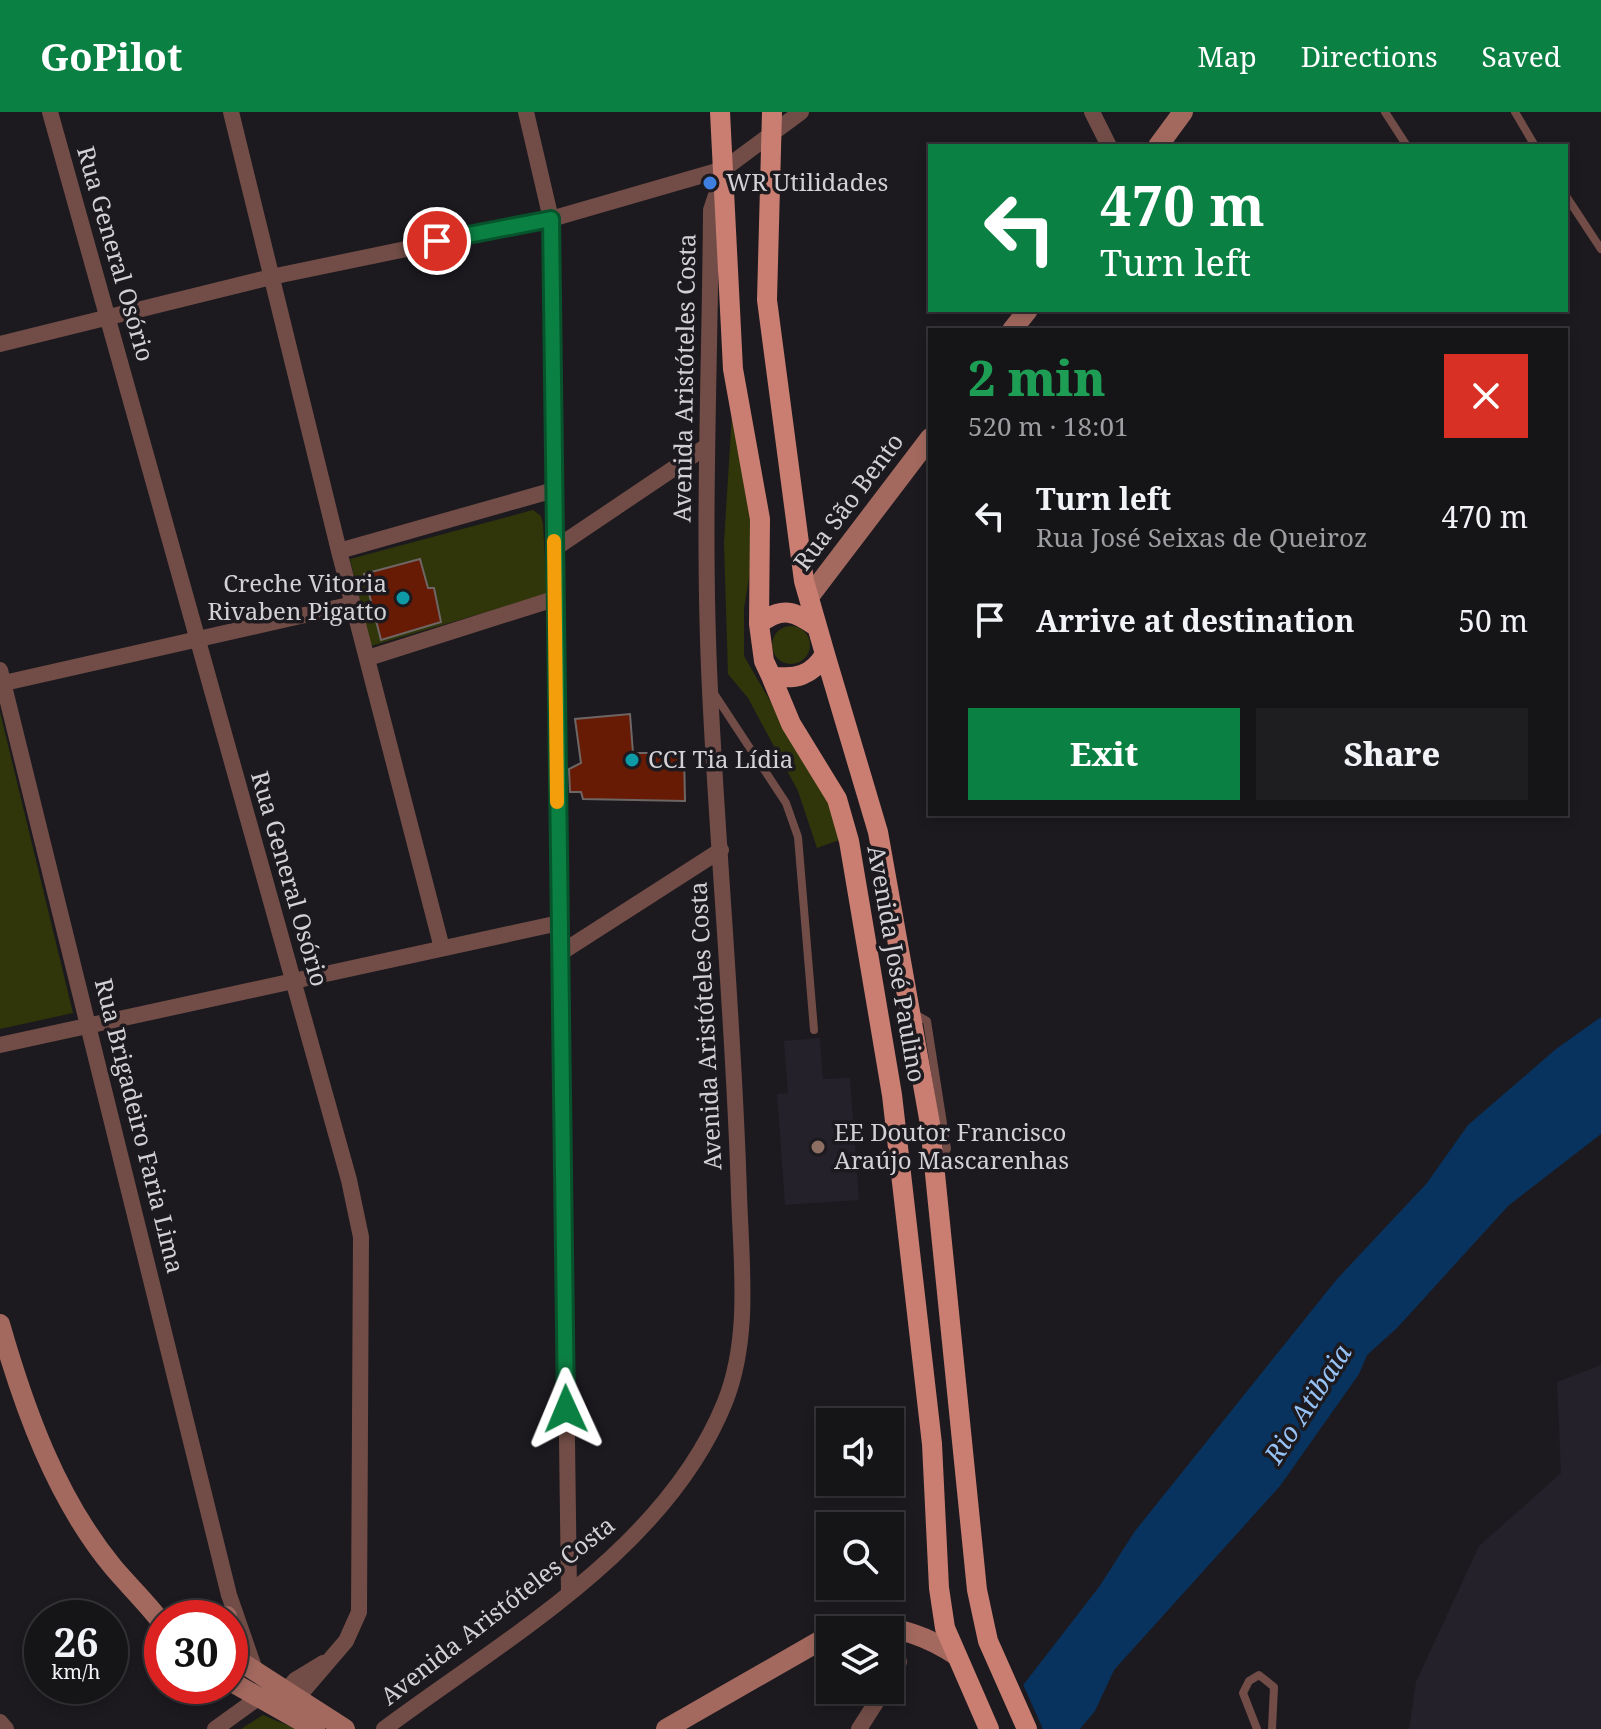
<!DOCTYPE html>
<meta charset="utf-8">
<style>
:root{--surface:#151417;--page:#1e1d20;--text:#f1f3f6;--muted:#9d9ea1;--line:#343336;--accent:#0b8043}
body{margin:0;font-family:"Noto Serif",serif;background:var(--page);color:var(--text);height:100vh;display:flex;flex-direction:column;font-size:30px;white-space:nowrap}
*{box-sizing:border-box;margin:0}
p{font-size:26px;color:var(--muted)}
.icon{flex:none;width:44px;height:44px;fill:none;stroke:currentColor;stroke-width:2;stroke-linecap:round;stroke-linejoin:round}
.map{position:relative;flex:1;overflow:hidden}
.details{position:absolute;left:928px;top:216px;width:640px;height:488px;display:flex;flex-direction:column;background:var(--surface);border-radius:0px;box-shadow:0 4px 12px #0003,0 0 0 2px var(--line)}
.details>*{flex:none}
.banner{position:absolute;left:928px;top:32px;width:640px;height:168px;border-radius:0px;box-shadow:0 4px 12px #0003,0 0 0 2px var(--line);background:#0b8043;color:#fff;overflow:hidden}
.controls{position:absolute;left:816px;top:1296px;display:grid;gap:16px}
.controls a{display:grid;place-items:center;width:88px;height:88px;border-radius:0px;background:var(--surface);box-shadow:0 4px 12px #0003,0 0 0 2px var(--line);font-size:40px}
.speed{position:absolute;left:24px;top:1488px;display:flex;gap:16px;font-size:40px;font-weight:700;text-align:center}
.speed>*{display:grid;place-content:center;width:104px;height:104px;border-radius:50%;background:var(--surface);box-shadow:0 4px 12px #0003,0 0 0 2px var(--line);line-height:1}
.speed small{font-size:20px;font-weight:400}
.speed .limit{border:12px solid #d22;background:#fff;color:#111}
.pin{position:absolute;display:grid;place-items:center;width:68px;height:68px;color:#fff;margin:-34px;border:4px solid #fff;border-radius:50%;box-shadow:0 2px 8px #0007}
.me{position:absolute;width:88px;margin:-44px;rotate:359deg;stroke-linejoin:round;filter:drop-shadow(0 0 6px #0008)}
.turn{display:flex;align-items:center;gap:28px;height:168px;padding:0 40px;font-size:36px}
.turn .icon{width:104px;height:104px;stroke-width:2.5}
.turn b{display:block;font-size:56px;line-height:68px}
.round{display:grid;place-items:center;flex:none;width:84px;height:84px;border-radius:0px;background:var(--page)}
.overview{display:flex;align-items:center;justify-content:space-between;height:136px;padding:0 40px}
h1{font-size:48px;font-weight:800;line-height:60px;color:#1e9e55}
.cta{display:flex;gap:16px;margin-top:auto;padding:16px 40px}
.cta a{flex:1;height:92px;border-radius:0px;background:var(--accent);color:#fff;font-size:32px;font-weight:800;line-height:92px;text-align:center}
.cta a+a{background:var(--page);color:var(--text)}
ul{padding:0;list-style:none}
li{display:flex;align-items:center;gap:24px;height:104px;padding:0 40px}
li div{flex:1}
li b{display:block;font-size:30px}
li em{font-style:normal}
header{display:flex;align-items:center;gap:48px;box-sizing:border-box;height:112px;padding:0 40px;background:var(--accent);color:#fff}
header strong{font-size:38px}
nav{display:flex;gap:44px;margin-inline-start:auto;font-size:28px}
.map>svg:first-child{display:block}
.built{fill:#24212b}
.green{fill:#303609}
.water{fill:#08335f}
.pier{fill:#1c1a1f}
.building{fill:#671b04;stroke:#6e6664;stroke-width:2}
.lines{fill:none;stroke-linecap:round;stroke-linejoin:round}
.lane{stroke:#724d47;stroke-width:8}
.street{stroke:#724d47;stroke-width:16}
.secondary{stroke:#a3695f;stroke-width:20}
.primary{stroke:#c97e71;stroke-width:20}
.route-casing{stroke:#07532c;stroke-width:20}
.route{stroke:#0b8043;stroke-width:14}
.slow{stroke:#f59e0b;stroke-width:14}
.shop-dot{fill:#3f7fe0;stroke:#1c1a1f;stroke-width:3}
.culture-dot{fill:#0f9aa8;stroke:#1c1a1f;stroke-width:3}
.education-dot{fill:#8d6e63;stroke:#1c1a1f;stroke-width:3}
.labels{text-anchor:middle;stroke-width:7;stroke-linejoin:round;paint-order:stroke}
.poi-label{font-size:24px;fill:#d2d1d5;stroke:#1c1a1f;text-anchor:start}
.street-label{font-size:24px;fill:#d2d1d5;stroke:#1c1a1f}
.water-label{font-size:26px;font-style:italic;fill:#97c2f5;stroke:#1c1a1f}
</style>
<header>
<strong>GoPilot</strong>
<nav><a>Map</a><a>Directions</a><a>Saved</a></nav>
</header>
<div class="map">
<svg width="1601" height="1617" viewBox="0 0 1601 1617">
<rect width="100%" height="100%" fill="#1c1a1f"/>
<path class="built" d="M820,926l3,41 27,-1 9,122 -74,5 -8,-111 11,-1 -4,-52z
M1601,1253v364h-192l7,-47 63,-136 82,-73 -4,-91z"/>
<path class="green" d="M737,221l17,215 -10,60v48l86,148 9,36 -22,8 -19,-57 -50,-93 -20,-24 -4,-131z
M533,398l8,6 2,8 4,70 -176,52 -21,-87z
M772 533a19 19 0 1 1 38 0a19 19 0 1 1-38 0Z
M0,600l73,301 -73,16z
M263,1603l33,14h-55z"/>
<path class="water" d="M1601,905v117l-93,72 -111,122 -30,27 -8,19 -79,112 -166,184 -19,41 -15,18h-91l110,-142 36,-56 202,-252 90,-96 41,-58 88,-76z"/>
<path class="pier" d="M1021,1568l22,49h-58l1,-2z"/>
<path class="building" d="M420,447l8,29h6l7,34 -60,18 -17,-66z
M630,602l3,39h51l1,48 -102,-2 -2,-7h-11l-1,-23 12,-6 -6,-44z"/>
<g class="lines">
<path class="lane" d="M1385,0l22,34
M1515,0l20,34
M1566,84l35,53
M713,580l73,111 12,34 16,193
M913,901l14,8 20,128 -10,14
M1257,1617l-14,-36 6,-12 10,-6 15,12 -2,42"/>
<path class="street" d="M50,0l299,1068 12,57 -2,375 -13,29 -54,63
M231,0l108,439 103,397
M526,0l25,107 18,1373
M1092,0l17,34
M0,232l271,-67 280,-58 173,-50 77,-57
M554,437l153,-103
M339,439l215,-61
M368,546l186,-59
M0,558l229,925 26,75
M0,572l353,-80
M559,842l162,-104
M0,933l559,-122
M890,1516l9,34 -9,19
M280,1586l15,-18 28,-17
M0,1610l6,7
M215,1617l43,-31
M384,1617c122,-91 282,-180 341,-327 26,-65 16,-140 14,-208 -5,-169 -21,-336 -29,-504 -8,-160 0,-320 1,-480l10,-30
M859,1617l25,-39"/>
<path class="secondary" d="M1158,34l25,-34
M1012,218l16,-20
M809,485l121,-159
M0,1212c24,84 56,174 113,243 16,19 34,36 49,56
M225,1506l2,-2
M840,1518c43,-10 81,2 117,26
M230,1543l115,74
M230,1569l85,48
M666,1617l164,-94"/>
<path class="primary" d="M720,0l13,257 27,150 -1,105
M772,0l-5,188 37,281 21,73c-13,22 -30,26 -54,22l-7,-15 -5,-37c23,-18 36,-13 58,3
M825,542l53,178 52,292 47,466 11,51 39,88
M771,564l20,48 46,75 12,42 43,254 40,349 7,144 6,40 44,101"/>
</g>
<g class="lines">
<g class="route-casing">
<path id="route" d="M437,129l114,-22 15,1190"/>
</g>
<use href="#route" class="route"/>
<path class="slow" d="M554,429l3,261"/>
</g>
<circle class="shop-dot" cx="710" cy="71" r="8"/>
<g class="culture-dot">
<circle cx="403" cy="486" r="8"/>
<circle cx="632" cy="648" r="8"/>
</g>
<circle class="education-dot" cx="818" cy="1035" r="8"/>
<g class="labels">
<g class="poi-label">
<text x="726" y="79">WR Utilidades</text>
<text x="387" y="480" text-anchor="end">Creche Vitoria<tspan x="387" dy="28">Rivaben Pigatto</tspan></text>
<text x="648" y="656">CCI Tia Lídia</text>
<text x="834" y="1029">EE Doutor Francisco<tspan x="834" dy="28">Araújo Mascarenhas</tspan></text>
</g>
<g class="street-label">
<text transform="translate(115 142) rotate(74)" y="8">Rua General Osório</text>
<text transform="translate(685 266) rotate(-89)" y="8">Avenida Aristóteles Costa</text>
<text transform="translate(849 390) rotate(-53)" y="8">Rua São Bento</text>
<text transform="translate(289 767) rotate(74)" y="8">Rua General Osório</text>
<text transform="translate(896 852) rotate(80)" y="8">Avenida José Paulino</text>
<text transform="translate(706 914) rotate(-93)" y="8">Avenida Aristóteles Costa</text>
<text transform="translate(139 1014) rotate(76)" y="8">Rua Brigadeiro Faria Lima</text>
<text transform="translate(498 1499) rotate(-38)" y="8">Avenida Aristóteles Costa</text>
</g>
<g class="water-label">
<text transform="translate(1308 1292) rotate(-57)" y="9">Rio Atibaia</text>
</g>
</g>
</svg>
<div class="controls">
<a><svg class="icon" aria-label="sound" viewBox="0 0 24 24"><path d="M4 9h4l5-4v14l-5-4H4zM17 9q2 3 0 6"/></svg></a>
<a><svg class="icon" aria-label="search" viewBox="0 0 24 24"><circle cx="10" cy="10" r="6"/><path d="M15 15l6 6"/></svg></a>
<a><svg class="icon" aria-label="layers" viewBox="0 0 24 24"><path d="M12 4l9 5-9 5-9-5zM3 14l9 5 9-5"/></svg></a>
</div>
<div class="speed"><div>26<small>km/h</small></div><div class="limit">30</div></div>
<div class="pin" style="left:437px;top:129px;background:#d93025"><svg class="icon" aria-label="arrive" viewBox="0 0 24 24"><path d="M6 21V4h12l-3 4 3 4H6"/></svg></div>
<svg class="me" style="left:566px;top:1297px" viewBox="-20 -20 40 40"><path d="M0-17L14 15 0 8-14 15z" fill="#0b8043" stroke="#fff" stroke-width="4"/></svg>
<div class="banner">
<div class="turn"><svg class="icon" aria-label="left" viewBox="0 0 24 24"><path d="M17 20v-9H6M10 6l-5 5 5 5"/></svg><div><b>470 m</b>Turn left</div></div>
</div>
<section class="details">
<div class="overview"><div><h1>2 min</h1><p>520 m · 18:01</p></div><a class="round" style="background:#d93025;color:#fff"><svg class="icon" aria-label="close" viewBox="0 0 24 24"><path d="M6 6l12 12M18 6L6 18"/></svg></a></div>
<ul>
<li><svg class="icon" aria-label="left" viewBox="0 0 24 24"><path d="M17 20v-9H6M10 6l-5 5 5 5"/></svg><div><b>Turn left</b><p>Rua José Seixas de Queiroz</p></div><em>470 m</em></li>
<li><svg class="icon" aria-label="arrive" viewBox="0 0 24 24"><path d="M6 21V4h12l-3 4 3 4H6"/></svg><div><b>Arrive at destination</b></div><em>50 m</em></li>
</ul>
<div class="cta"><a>Exit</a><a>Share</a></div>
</section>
</div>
